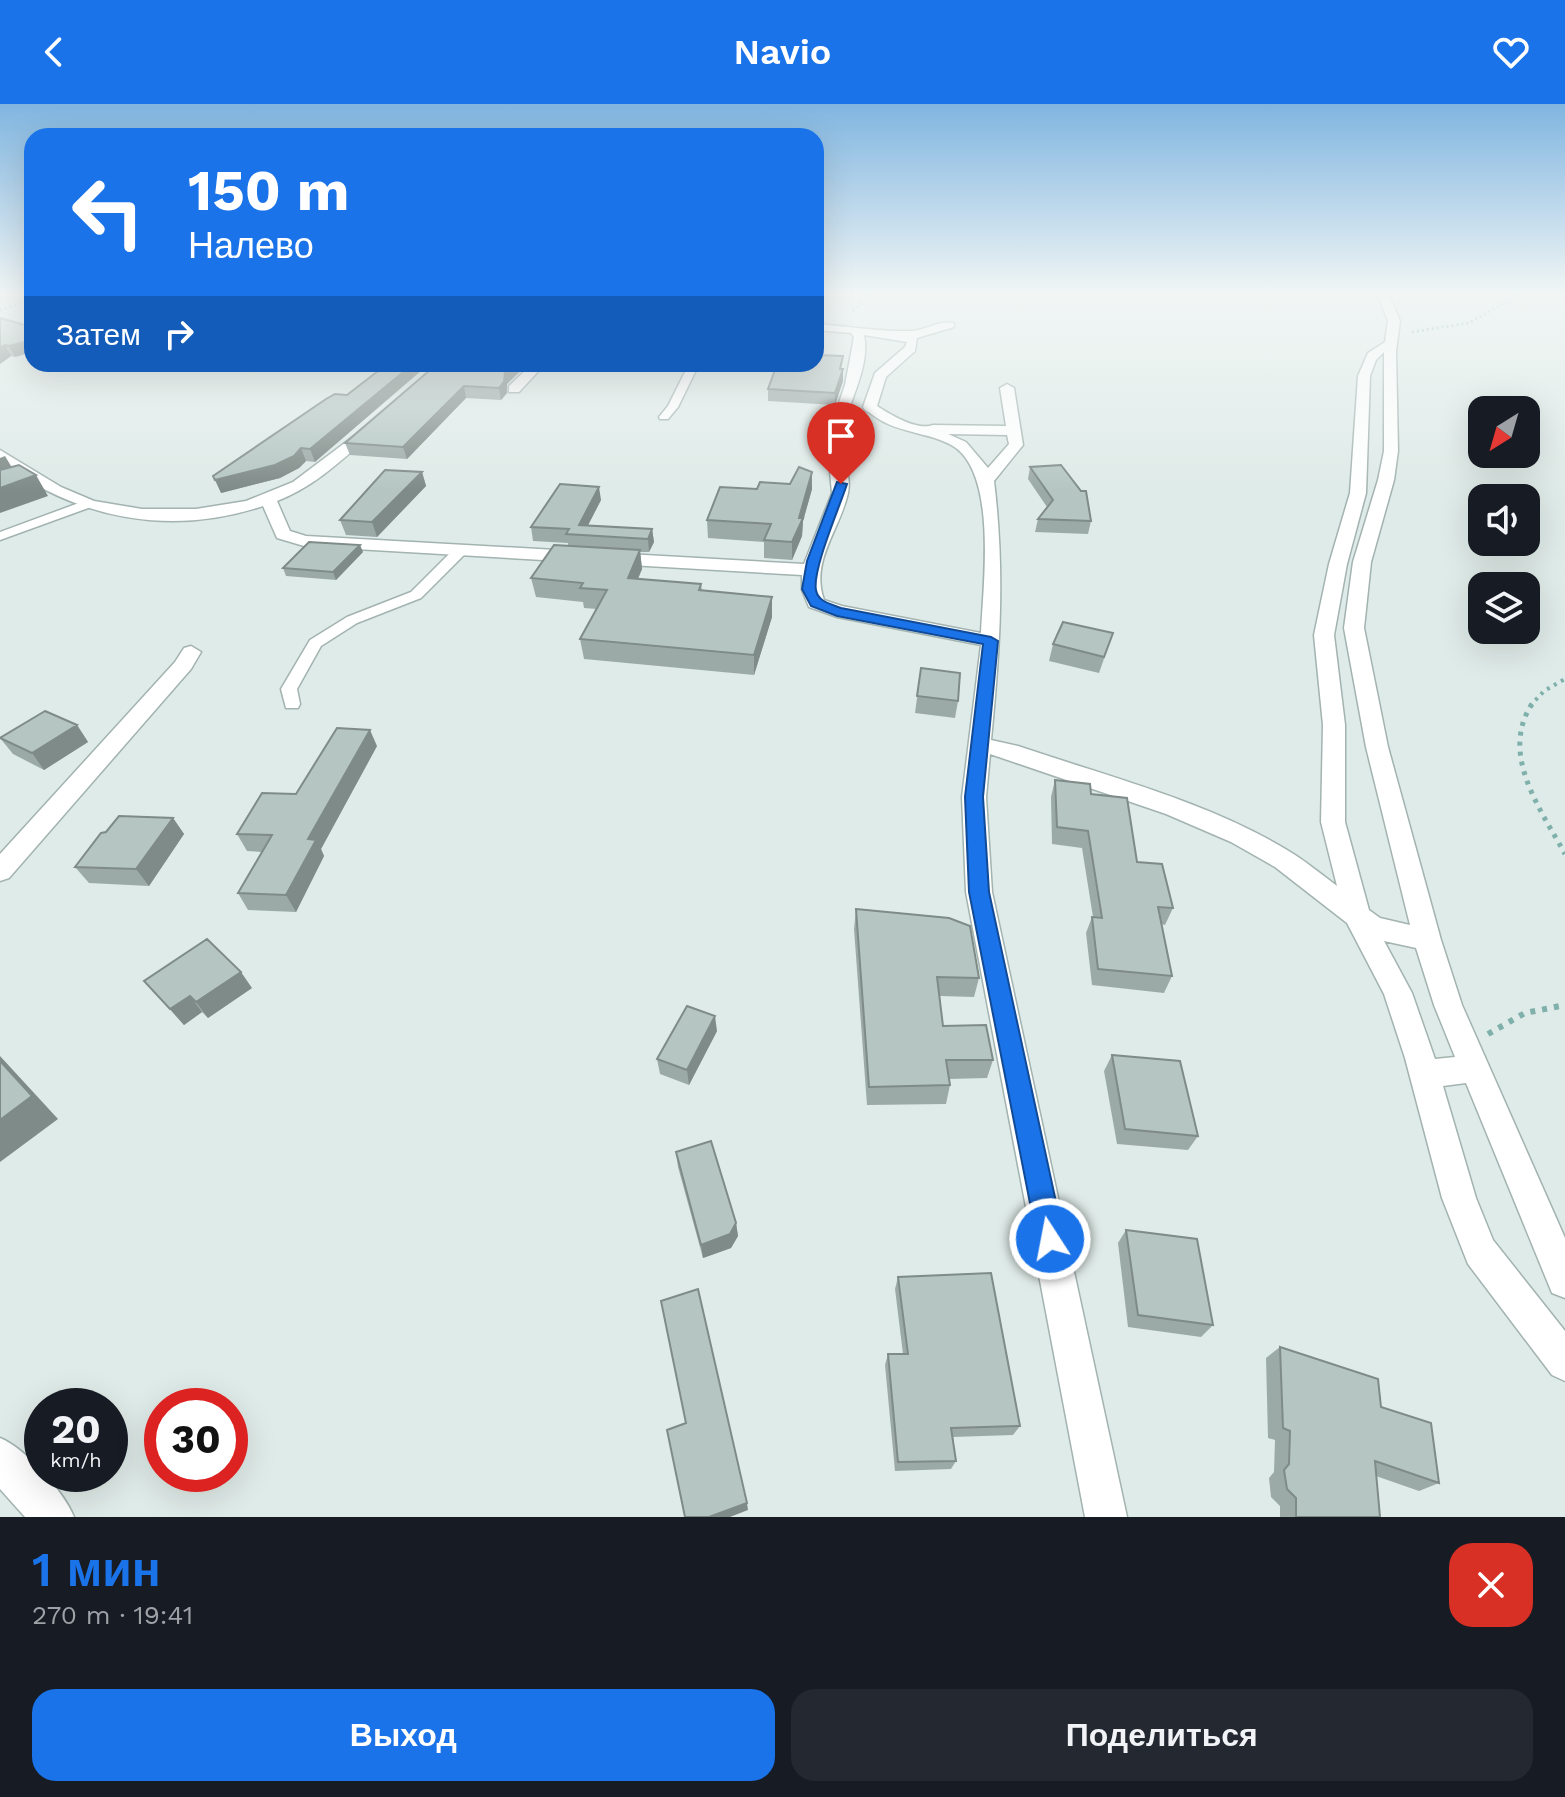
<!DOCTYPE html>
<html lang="ru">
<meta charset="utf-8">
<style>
:root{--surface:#171b24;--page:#242831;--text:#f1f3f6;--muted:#9ea1a6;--accent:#1a73e8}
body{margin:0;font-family:"Work Sans",sans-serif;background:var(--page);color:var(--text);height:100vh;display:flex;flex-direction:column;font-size:30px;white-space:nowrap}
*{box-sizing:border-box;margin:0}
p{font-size:26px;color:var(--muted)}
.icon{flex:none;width:44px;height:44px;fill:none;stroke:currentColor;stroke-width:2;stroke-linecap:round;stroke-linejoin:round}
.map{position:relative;height:1413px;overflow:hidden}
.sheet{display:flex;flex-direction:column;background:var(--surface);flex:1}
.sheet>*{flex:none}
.hud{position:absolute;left:24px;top:24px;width:800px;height:244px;border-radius:24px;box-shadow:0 8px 32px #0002;background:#1a73e8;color:#fff;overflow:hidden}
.needle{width:52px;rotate:217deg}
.tools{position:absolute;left:1468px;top:292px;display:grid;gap:16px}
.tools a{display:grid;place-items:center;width:72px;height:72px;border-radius:16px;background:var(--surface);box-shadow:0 8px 32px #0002;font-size:40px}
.speed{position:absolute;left:24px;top:1284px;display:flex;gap:16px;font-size:40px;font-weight:700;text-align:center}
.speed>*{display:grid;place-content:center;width:104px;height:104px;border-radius:50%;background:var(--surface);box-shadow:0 8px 32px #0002;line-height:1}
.speed small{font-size:20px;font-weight:400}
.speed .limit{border:12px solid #d22;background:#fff;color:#111}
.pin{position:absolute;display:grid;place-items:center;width:68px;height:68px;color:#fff;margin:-82px -34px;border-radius:50% 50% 50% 0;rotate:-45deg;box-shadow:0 0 8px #0007}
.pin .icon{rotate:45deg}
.me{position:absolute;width:88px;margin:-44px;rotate:349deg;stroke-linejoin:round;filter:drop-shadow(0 0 6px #0008)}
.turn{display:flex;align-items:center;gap:28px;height:168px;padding:0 32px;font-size:36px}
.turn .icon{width:104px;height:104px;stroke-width:2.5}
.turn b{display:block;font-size:56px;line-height:68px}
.then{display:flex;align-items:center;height:76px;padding:0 32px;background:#0003;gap:16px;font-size:30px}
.round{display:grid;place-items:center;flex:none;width:84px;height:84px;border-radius:24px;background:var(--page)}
.summary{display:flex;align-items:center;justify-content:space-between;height:136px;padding:0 32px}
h1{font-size:48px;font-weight:600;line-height:60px;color:var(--accent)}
.button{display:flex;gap:16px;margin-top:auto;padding:16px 32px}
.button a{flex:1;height:92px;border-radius:24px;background:var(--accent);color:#fff;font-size:32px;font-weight:600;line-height:92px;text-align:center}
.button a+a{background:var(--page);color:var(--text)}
header{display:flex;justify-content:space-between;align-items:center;height:104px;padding:0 32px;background:var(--accent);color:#fff;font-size:36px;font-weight:600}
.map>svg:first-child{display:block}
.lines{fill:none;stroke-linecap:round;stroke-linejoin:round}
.service-casing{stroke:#a2b3b0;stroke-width:3}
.minor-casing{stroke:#a2b3b0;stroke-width:3}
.path-far3{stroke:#7fb0ab;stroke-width:3;stroke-dasharray:2 3;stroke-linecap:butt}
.path-far2{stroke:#7fb0ab;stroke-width:4;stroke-dasharray:3 5;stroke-linecap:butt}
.path-far1{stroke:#7fb0ab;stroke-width:5;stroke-dasharray:4 6;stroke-linecap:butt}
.path{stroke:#7fb0ab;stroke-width:6;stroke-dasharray:5 7;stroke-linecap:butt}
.service{fill:#fff;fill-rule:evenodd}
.minor{fill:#fff;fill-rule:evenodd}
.wall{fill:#9caaa7}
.shaded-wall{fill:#7f8b88}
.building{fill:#b5c6c2;stroke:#7f8b88;stroke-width:2}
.route{fill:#1a73e8;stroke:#114b97;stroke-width:2}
</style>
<header><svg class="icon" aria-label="back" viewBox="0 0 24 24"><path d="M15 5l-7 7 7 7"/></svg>Navio<svg class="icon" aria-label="heart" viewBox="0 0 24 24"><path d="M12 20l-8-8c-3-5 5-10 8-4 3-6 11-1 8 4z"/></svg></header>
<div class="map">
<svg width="1565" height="1413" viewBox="0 0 1565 1413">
<rect width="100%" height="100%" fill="#dfebe8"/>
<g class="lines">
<g class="service-casing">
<path id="service" d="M689,260h10l-21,43 -10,12h-8l-1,-2 9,-11z
M87,396l4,1v6l-91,33v-8z
M460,443l5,1v6l-44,44 -64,25 -36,23 -24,43 3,15 -2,4h-12l-5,-19 29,-49 37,-23 64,-25 44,-44z"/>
</g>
<g class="minor-casing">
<path id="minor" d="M1377,189h11l12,28 -4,30 2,100 -4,29 -23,82 -7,66 24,119 53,193 21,65 103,233v60l-13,-5 -86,-210 -23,3 33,112 17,42 72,91v50l-13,-6 -84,-111 -26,-66 -37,-140 -21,-64 -37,-71 -72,-56 -44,-25 -65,-28 -176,-60 -4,43 6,95 135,625h-42l-119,-625 -4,-95 19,-152 -144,-28 -28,-10 -7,-17v-15l-498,-29 -27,-8 -14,-32c-92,31 -187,13 -263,-45v-11l61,37 33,14 48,8h54l50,-8 47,-19 77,-58 5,1v6c-31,27 -59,55 -98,70l13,30 16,5 498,28 28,-71 -5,-55 18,-53 9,-48 -3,-4 -35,-3v-6c31,2 64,8 95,7 16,-1 27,-11 43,-8v4l-37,11 -2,13 -29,26 -9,29c14,9 40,25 56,19l73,1 -6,-38 7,-4 7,4 9,57 -29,36c11,90 6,169 -3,259l27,6c91,31 192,56 274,107 16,10 30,22 45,33l-16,-64 2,-97 -9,-90 15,-71 21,-71 8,-117 10,-23 17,-11 3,-21zM864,231l43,7 -2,5 -30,26 -12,34 2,3c7,4 14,10 21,13 22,11 50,11 70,25 41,31 27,138 25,185l-139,-27 -18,-6c-14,-39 16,-70 24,-107 4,-19 -8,-37 -6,-56 4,-33 29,-68 22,-102zM1384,248v99l-6,29 -25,82 -9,66 22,119 44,178 -30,-7 -11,-8 -24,-88v-97l-11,-90 13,-71 19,-71 4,-117 6,-16zM948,330l59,1 2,9 -21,24 -22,-26zM1384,837l32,7 18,57 21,52 -20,2 -23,-66z
M532,260h13l-26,28h-10v-6z
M191,542l10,6 -10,17 -182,209 -9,3v-27l175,-192 9,-14z
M0,1334c25,10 64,54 74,79h-49l-25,-28z"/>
</g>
<path class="path-far3" d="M0,206l32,-10
M853,207l20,-18
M1412,228l57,-9 53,-30"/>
<path class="path-far2" d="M1530,602l14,-15 21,-12"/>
<path class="path-far1" d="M1532,600c-33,50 9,106 33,150"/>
<path class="path" d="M1488,930l37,-21 40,-8"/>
<use href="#service" class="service"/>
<use href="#minor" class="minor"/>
</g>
<path class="wall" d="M0,214l32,9v25l-17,5 -4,-1 -11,8z
M437,260l70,20v9l-6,7 -35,-2 -59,61 -57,-4 -5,-12z
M843,265v12l-8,24 -67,-4v-12z
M347,291l-32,67 -9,-1 -7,7 -19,10 -59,15z
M1030,363l61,54 -3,13 -53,-2 3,-13 9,-12 -19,-28z
M422,368l4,14 -49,51 -31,-2 -6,-15z
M812,368v17l-9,32 -1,15 -10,24 -28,-2v-16l-56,-4 -1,-18 50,-31 33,-5z
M601,396l-13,25 64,4 2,13 -5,10h-9l2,17 -4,10 63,5 1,7 70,26 -18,58 -170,-16 -4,-20 17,-30 -13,-1 -1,-6 -47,-5 -5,-19 37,-32v-3l-35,-2 -2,-14z
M363,448l-27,28 -50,-4 -3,-8z
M1113,529l-14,40 -50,-12 4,-17z
M921,564l37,33 -3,17 -40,-5z
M77,621l11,17 -44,28 -31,-16 -13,-16z
M377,642l-56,103 3,7 -28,56 -48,-2 -10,-17 24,-41 -15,-1 -10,-17 59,-40z
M1055,676l36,14 46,68 36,46 -8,17 -4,-1 11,52 -8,17 -72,-8 -6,-52 6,-16h1l-11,-69 -30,-4 -1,-47z
M173,714l11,16 -35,52 -60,-3 -14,-16z
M856,805l123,69 -5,19 -34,-1 3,30 50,34 -6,18 -38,1 1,6 -4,19 -79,1 -13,-176z
M144,877l108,7 -44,30 -6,-6 -18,13z
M717,927l-28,54 -29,-11 -3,-15z
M1112,951l86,81 -10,14 -71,-6 -13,-73z
M676,1048l60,71 2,13 -7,12 -28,10 -25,-91z
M1126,1126l87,95 -12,12 -73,-10 -10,-84z
M898,1173l122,149 -7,9 -60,2 3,24 -5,8 -56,2 -10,-106 3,-11h15l-8,-65z
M1280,1243l101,60 58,76 -20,8 -43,-15 4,41h-100v-11l-9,-9 -2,-19 5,-6 1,-32 -7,-2 -2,-80z"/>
<path class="shaded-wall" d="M32,236v12l-17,5 -6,-11z
M5,241l6,11 -11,8v-16z
M413,260h16l-114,98 -5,-13z
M513,260h15l-21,20v9l-6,7 -2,-12 6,-16z
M843,265v12l-8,24v-12z
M464,282l2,12 -59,61 -4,-12z
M301,344l5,13 -7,7 -19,10 -59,15 -6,-13z
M5,352l12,20 -17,5v-23z
M422,368l4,14 -49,51 -5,-15z
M812,368v17l-9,32 -1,15 -10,24v-18z
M36,371l12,21 -48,17v-25z
M599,383l2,13 -18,35 -4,-10z
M652,425l2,13 -5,10 -1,-13z
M360,441l3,7 -27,28 -3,-8z
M640,446l2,19 -12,28 -2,-19z
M772,493v20l-18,58v-20z
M77,621l11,17 -44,28 -12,-17z
M370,626l7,16 -56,103 3,7 -28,56 -10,-17 22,-56z
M173,714l11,16 -35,52 -13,-17z
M241,868l11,16 -44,30 -12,-16z
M190,892l12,16 -18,13 -14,-16z
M715,912l2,15 -28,54 -2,-15z
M0,952l58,63 -58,43z
M736,1119l2,13 -7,12 -28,10 -2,-13z
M747,1399l1,7 -18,7h-21z"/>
<path class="building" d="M0,214l32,9v13l-23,6 -4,-1 -5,3z
M816,251l27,1 -3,13h3l-8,24 -67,-4 9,-25h39z
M387,260h26l-103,85 -9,-1 -7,8 -19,9 -60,15 -2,-4 113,-77 9,-5 12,1z
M437,260h76l-8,8 -1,10 -5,6 -35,-2 -61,61 -58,-4z
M19,361l17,10 -36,13v-18z
M1061,361l20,26h5l5,30 -53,-2 15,-19 -23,-33z
M799,363l13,5 -13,46h4l-11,24 -28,-2 7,-16 -64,-4 13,-33 37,2 3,-7 30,2z
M385,366l37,2 -50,50 -32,-2z
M560,380l39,3 -20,38 73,4 -4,10 -82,-5 3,-5 -38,-2z
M309,438l51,3 -27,27 -50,-4z
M554,441l86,5 -12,28 73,6 -2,6 73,7 -18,58 -174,-16 27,-49 -27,-2 3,-5 -52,-5z
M1063,518l50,11 -9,24 -51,-13z
M921,564l39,5 -2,28 -41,-5z
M45,607l32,14 -45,28 -32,-15z
M337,624l33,2 -62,109 8,1 -30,55 -48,-2 34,-58 -35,-1 25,-41 34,1z
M1055,676l35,4 1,10 36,4 10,64 25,2 11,44 -15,-1 14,69 -74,-7 -6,-52 10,1 -14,-87 -31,-4z
M119,712l54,2 -37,51 -61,-2 26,-34 5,-1z
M856,805l93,9 21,8 9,52 -42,-1 6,49 43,-1 7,35h-47l4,25 -81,2z
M207,835l34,33 -45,30 -6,-6 -20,13 -26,-28z
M687,902l28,10 -28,54 -30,-11z
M1112,951l68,6 18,75 -73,-7z
M0,957l32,35 -32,24z
M711,1037l25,82 -6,11 -29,11 -25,-93z
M1126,1126l71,9 16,86 -75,-10z
M991,1169l29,153 -69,2 5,33 -58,1 -10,-108h20l-10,-77z
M698,1185l49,214 -38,14h-24l-18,-87 19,-7 -25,-122z
M1280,1243l98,32 3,28 50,16 8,60 -64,-22 5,56h-84v-19l-9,-9 -3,-19 5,-6 1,-33 -7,-3z"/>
<linearGradient id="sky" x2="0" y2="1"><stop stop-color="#80b5e0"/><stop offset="0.49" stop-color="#f1f6f5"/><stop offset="1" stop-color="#f1f6f5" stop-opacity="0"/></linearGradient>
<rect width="1565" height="387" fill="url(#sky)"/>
<path class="route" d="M837,378l10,2c-7,22 -35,86 -31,106 2,12 15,14 25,18l150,29 7,4 -15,156 6,95 75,347 -4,10 -10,3 -9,-3 -4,-10 -68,-347 -4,-95 18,-153 -146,-28 -26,-10 -9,-17 5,-28z"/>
</svg>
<div class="tools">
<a><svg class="needle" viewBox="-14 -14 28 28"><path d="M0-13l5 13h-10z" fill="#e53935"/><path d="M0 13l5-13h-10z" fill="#9ea1a6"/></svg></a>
<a><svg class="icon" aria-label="sound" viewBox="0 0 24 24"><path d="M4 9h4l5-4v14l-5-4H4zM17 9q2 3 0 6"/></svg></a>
<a><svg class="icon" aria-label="layers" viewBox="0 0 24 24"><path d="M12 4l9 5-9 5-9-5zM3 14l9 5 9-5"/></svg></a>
</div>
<div class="speed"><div>20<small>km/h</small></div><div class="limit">30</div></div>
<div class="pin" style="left:841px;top:380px;background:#d93025"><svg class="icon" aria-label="arrive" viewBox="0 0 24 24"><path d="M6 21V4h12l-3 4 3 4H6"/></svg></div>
<svg class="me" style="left:1050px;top:1135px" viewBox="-20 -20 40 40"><circle r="17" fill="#1a73e8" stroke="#fff" stroke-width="3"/><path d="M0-11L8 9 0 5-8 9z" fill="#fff"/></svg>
<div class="hud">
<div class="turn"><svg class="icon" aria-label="left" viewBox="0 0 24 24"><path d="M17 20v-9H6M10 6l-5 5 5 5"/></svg><div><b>150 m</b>Налево</div></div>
<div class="then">Затем<svg class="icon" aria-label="right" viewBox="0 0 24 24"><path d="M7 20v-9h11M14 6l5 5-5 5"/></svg></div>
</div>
</div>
<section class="sheet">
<div class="summary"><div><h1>1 мин</h1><p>270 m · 19:41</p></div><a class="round" style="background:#d93025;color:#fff"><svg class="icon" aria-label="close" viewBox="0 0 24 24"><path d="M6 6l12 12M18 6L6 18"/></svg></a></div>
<div class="button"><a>Выход</a><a>Поделиться</a></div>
</section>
